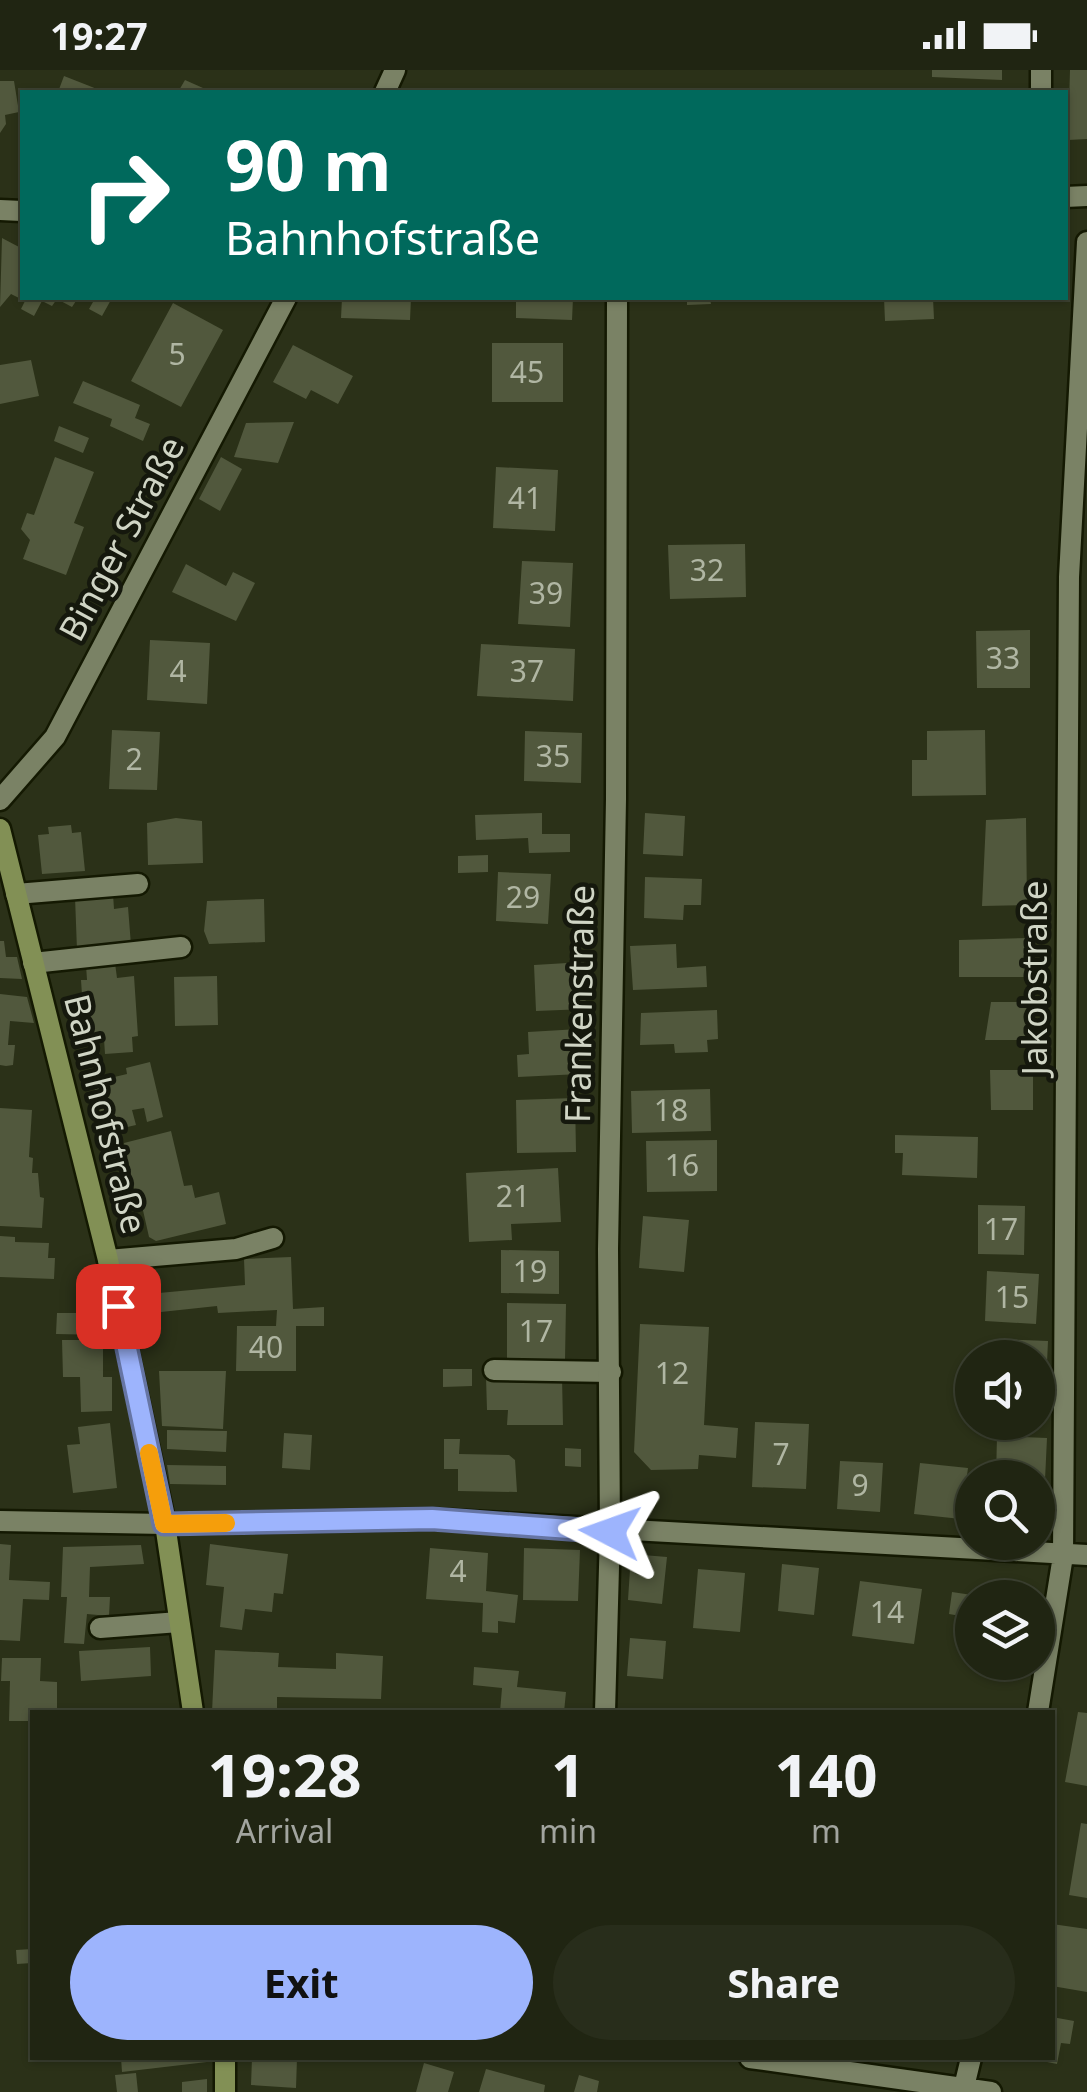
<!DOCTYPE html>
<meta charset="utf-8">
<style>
:root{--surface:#202512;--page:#282d1b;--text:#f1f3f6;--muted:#a2a59f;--line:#3d4232;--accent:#9db4fd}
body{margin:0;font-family:"Noto Sans",sans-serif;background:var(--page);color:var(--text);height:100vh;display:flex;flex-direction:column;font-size:38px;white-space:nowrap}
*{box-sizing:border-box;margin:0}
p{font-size:32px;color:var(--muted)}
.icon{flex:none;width:55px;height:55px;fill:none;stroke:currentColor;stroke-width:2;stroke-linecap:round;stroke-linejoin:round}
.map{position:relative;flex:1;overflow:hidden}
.panel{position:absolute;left:30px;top:1640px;width:1025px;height:350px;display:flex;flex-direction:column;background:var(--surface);border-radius:0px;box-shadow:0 2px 8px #0004,0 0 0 2px var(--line)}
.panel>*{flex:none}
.guide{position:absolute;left:20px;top:20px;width:1048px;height:210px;border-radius:0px;box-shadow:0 2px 8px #0004,0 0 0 2px var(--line);background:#00695c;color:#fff;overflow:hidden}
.buttons{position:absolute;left:955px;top:1270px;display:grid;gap:20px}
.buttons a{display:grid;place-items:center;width:100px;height:100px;border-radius:50%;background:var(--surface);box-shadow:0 2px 8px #0004,0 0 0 2px var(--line);font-size:50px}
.pin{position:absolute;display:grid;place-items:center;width:85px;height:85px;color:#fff;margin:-42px;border-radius:20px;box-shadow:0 5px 15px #0006}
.me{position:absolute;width:110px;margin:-55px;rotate:274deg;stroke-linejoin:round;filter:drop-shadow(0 0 8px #0008)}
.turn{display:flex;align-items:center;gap:35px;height:210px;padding:0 40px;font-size:45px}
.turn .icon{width:130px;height:130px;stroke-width:2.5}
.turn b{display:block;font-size:70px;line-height:85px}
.eta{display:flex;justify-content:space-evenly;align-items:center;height:170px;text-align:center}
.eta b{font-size:60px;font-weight:700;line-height:70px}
.primary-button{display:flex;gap:20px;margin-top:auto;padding:20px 40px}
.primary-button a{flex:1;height:115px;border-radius:60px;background:var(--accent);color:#111;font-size:40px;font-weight:700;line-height:115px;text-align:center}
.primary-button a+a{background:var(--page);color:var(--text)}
.status{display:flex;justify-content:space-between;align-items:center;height:70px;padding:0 50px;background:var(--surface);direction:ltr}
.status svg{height:28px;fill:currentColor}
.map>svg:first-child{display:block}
.building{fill:#51583d}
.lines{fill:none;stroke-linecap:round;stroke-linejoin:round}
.lane-casing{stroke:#141902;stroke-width:25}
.street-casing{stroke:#141902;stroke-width:25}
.secondary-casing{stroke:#141902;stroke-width:25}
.lane{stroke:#7a8265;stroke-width:20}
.street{stroke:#7a8265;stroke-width:20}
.secondary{stroke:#829055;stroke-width:20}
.route-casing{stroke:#6675a4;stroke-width:25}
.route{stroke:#9db4fd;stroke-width:18}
.slow{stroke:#f59e0b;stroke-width:18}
.labels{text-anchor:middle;stroke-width:9;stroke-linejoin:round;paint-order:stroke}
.number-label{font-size:30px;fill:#b0b6a3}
.street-label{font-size:35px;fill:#d0d5c5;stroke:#15180d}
</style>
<div class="status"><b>19:27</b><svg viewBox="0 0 49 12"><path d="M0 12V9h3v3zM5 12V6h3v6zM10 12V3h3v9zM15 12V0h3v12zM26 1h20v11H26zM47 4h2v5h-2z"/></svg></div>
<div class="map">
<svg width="1087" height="2022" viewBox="0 0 1087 2022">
<rect width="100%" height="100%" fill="#2b3118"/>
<path class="building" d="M932,0h70v10l-70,-3z
M1070,0h17v69l-19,1z
M64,6l28,11 12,5h-46z
M185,10l27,12h-34z
M0,11h14l5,31 -14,3 1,9 -6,9z
M2,168l17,9 3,-9v60h56l-6,9 -15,-8 -5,7 -10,-5 -8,15 -13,-7 4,-8 -14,-7 -11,13z
M85,228h27l-10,18 -13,-7 4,-7z
M342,228h69l-1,22 -69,-2z
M516,228h57l-1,22 -56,-2z
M687,228h23l1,6 -24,1z
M884,228h49l1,21 -49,2z
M173,233l50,27 -42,77 -50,-26z
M492,273h71v59h-71z
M293,275l60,31 -15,28 -27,-14 -5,9 -33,-17z
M31,290l8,36 -39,8v-39z
M83,311l57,24 -5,13 15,6 -7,17 -33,-15 2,-7 -39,-16z
M294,352l-16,41 -44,-6 12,-34z
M59,356l30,12 -6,15 -29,-12z
M55,387l39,15 -20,51 10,4 -18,48 -43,-16 7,-19 -9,-11 6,-16 7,2z
M221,387l21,12 -22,42 -21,-12z
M496,397l62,3 -3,61 -62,-3z
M745,474l1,53 -76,2 -2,-54z
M522,491l51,2 -3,64 -52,-3z
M186,494l40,22 7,-14 22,11 -19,38 -64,-29z
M1030,560v58h-53l-1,-57z
M150,570l60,3 -3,61 -60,-4z
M481,574l94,5 -2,52 -96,-5z
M112,660l48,2 -3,58 -48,-1z
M985,660l1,65 -74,1v-36h15v-29z
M525,661l57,2 -1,50 -57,-2z
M542,743v21h28v18l-41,1 -1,-15 -52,2 -1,-25z
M645,743l40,3 -2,40 -40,-2z
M176,748l26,3 1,42 -55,2 -1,-42z
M1026,748l1,87 -45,1 4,-86z
M71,755l1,8 9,-1 4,39 -43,3 -4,-39 11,-1 -1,-7z
M488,785v17l-30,1v-17z
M498,802l53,2 -3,50 -52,-3z
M645,807l57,2 -1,26h-17l-1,15 -39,-2z
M113,824l1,15 14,-2 3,38 -54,5 -2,-53z
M264,829l1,43 -56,2 -5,-13 3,-30z
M1029,868v39h-70v-37z
M0,871h4l2,16h11l5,22 -22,-1z
M676,874l1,24 29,-2 1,21 -74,3 -3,-44z
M584,892l2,47 -50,2 -2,-46z
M115,893l2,15 17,-2 4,60 -6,1 1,15 -28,2 -1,-15 -19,1 -4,-60h6l-1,-15z
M217,906l1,49 -43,1 -1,-49z
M0,924l27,3 7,26 -24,-2 -2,24h7l-2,20 -7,1 -6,-1z
M991,932h41v38h-47z
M717,940l1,29 -11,1 1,12 -33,1 -1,-9 -34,1 1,-32z
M579,959l1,45 -62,3 -1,-22 12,-1 -1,-22z
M150,992l13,55 -16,5 -3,-14 -12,2 4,15 -26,6 -3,-15 -6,1 -8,-35 34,-8 -1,-6z
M990,1000h43v40h-42z
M710,1019l1,42 -79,2 -1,-42z
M575,1028l1,54 -59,1 -1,-53z
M0,1038l32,2 -3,47 4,1 -1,15h6l2,24 4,1 -2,30 -42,-2z
M171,1061l13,55 8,-1 3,13 24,-6 7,32 -70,17 -7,-4 -9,-40 -4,1 -12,-55z
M895,1065l83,2 -1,41 -75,-3 1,-22h-8z
M717,1070v51l-70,1 -1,-51z
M558,1098l3,54 -50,2 1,16 -43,2 -3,-69z
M978,1135l47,1 -1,49 -46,-1z
M643,1146l46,4 -5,52 -45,-4z
M0,1166l15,1v5l34,1 -1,15h7l-1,21 -54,-2z
M501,1180l58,1v43l-58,-1z
M291,1187l2,52 31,-2v19h-28v45h-60l1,-45h39l1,-16 -59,3 -1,-7 -56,6 -2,-19 86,-8 -1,-26z
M987,1201l52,3 -3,50 -51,-3z
M507,1233l59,1 -1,56h-58z
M57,1243h49v22l-50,-1z
M640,1254l69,3 -5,98 34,3 -2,30 -37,-3 -1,14 -47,1 -17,-18z
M1001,1269l47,2 -2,44h-8v-27h-38z
M62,1270h41v37h9v34l-31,1 -1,-35h-17z
M443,1299h29v17l-29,1z
M159,1301h67l-3,58 -61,-3z
M562,1306l1,49h-56l1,-15h-21l-1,-33z
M755,1352l54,2 -3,65 -54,-2z
M110,1353l7,65 -44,5 -6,-48 13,-1 -2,-17z
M167,1360l60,1 -1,21 -59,-3z
M284,1363l28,2 -2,35 -28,-2z
M997,1366l50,2 -4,84h-5v-44h-42z
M444,1369h16l-1,15 50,1 6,5 2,32 -59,-1v-22h-14z
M565,1378l16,1v18l-16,-1z
M840,1391l43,2 -3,49 -43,-3z
M920,1393l48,5 -7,51 -47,-5z
M167,1395l59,1v19l-56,-1z
M0,1474l11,1 -2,35 41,2 -1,18 -26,-1 -3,42 -20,-1z
M210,1474l78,10 -5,40 -9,-1 -2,19 -27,-3 -3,21 -22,-3 4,-40 -18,-2z
M141,1475l3,19 -54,3 -1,30h21l-1,19 -22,-2 -3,30 -20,-1 3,-46h-6l2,-50z
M430,1478l58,5 -2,38 32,4 -3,28 -17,-2v12l-16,-1 1,-29 -57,-4z
M524,1478l56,2 -2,51 -55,-1z
M631,1484l36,3 -5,47 -34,-4z
M782,1494l37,4 -5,47 -36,-4z
M698,1499l47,4 -5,59 -47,-4z
M860,1511l62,8 -8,55 -62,-8z
M952,1522l20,3v23l-23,-4z
M630,1568l36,3 -3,38 -36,-3z
M150,1577l1,29 -70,5 -2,-30z
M215,1580l64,3 -1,14 58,2v-16l47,3 -2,43 -104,-2v15h-65z
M2,1588h39l-1,23 17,1v30h-25v9h-23l1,-40h-9z
M474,1597l45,4 -2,16 49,5 -2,20h-64l2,-24 -29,-3z
M1078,1642l9,1v73l-22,-4z
M1081,1753l6,1v74l-18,-3z
M1052,1854l35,5v63l-35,-6z
M32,1879v14l-15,1 -1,-14z
M1052,1947l22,4 -4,23 -9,-1 -4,21 -25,-5 20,-1z
M121,1988h86v4l-85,10z
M252,1988h45l-1,30 -45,-3z
M424,1993l30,9 -6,20h-32z
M486,1999l59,16 -1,7h-65z
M136,2003l2,19h-21l-2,-17z
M579,2005l20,6 -2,11h-23z
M207,2009v13h-25v-10z"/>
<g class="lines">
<g class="lane-casing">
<path id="lane" d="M16,824l122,-10
M33,893l148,-16
M108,1190l128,-11 37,-11
M494,1300l117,2
M100,1558l79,-6"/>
</g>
<g class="street-casing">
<path id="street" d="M385,22l10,-22
M1041,22v-22
M1065,127l22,-1
M0,140l22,1
M0,730l55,-63 231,-439
M0,1451l165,3 267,-5 655,36
M605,1642l5,-181 -2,-282 8,-450 1,-501
M1038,1642l25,-156 6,-979 18,-335
M750,1988l241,34
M964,2017l7,-29"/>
</g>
<g class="secondary-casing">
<path id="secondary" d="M0,759l108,431 57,264 28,188
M225,2022v-34"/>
</g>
<use href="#lane" class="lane"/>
<use href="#street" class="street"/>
<use href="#secondary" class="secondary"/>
</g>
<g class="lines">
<g class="route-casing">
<path id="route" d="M118,1236l46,218 268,-5 178,13"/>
</g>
<use href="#route" class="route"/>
<path class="slow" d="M149,1383l15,71 62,-1"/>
</g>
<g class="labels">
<g class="number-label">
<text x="177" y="295">5</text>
<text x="527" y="313">45</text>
<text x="525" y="439">41</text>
<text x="707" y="511">32</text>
<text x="546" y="534">39</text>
<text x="1003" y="599">33</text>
<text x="178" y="612">4</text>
<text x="527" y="612">37</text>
<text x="553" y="697">35</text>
<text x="134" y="700">2</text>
<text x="523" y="838">29</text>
<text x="671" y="1051">18</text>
<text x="682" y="1106">16</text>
<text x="513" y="1137">21</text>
<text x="1001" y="1170">17</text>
<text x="530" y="1212">19</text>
<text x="1012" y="1238">15</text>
<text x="536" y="1272">17</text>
<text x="266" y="1288">40</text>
<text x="672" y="1314">12</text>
<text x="781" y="1395">7</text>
<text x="860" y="1426">9</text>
<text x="458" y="1512">4</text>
<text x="887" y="1553">14</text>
</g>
<g class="street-label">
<text transform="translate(122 469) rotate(-62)" y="12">Binger Straße</text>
<text transform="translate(1035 908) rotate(-90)" y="12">Jakobstraße</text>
<text transform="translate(580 934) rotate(-89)" y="12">Frankenstraße</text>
<text transform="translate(105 1044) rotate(76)" y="12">Bahnhofstraße</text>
</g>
</g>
</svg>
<div class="buttons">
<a><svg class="icon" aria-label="sound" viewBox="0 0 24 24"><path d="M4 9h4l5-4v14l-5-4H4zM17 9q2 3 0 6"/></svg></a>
<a><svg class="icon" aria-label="search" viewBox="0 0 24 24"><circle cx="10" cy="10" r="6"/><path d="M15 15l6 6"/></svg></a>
<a><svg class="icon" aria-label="layers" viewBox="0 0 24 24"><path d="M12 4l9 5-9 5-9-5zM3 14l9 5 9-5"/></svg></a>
</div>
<div class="pin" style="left:118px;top:1236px;background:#d93025"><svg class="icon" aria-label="arrive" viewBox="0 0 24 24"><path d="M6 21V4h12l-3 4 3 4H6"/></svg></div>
<svg class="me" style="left:610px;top:1462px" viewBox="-20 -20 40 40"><path d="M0-17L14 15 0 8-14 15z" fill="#9db4fd" stroke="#fff" stroke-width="4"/></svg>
<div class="guide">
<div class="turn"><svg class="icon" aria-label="right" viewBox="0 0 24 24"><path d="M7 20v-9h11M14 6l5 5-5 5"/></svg><div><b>90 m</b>Bahnhofstraße</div></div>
</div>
<section class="panel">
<div class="eta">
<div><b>19:28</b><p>Arrival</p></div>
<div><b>1</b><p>min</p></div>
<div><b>140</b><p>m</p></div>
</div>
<div class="primary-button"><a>Exit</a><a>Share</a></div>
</section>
</div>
